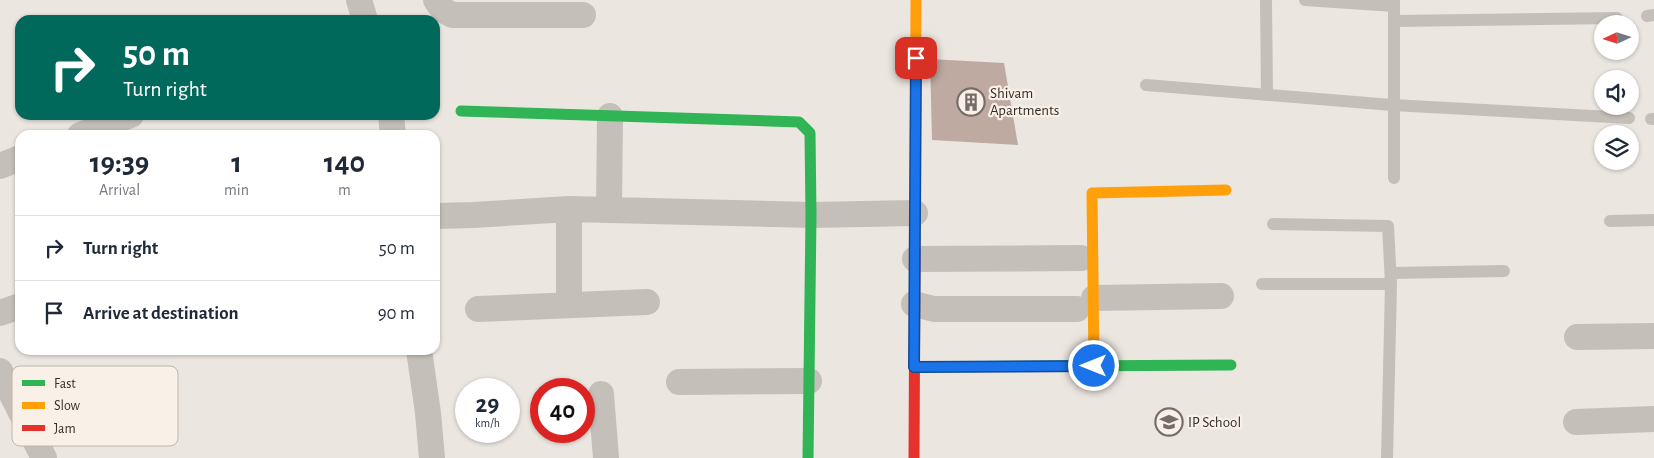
<!DOCTYPE html>
<style>
:root{--surface:#fff;--page:#f2f2f3;--text:#1f2937;--muted:#747a83;--line:#e0e1e3}
body{margin:0;font-family:"Alegreya Sans",sans-serif;background:var(--page);color:var(--text);height:100vh;display:flex;flex-direction:column;font-size:19px;white-space:nowrap}
*{box-sizing:border-box;margin:0}
p{font-size:16px;color:var(--muted)}
.icon{flex:none;width:28px;height:28px;fill:none;stroke:currentColor;stroke-width:2;stroke-linecap:round;stroke-linejoin:round}
.map{position:relative;flex:1;overflow:hidden}
.sheet{position:absolute;left:15px;top:130px;width:425px;height:225px;display:flex;flex-direction:column;background:var(--surface);border-radius:15px;box-shadow:0 1px 4px #0004}
.sheet>*{flex:none}
.guide{position:absolute;left:15px;top:15px;width:425px;height:105px;border-radius:15px;box-shadow:0 1px 4px #0004;background:#00695c;color:#fff;overflow:hidden}
.needle{width:32px;rotate:266deg}
.buttons{position:absolute;left:1594px;top:15px;display:grid;gap:10px}
.buttons a{display:grid;place-items:center;width:45px;height:45px;border-radius:50%;background:var(--surface);box-shadow:0 1px 4px #0004;font-size:25px}
.speed{position:absolute;left:455px;top:378px;display:flex;gap:10px;font-size:25px;font-weight:700;text-align:center}
.speed>*{display:grid;place-content:center;width:65px;height:65px;border-radius:50%;background:var(--surface);box-shadow:0 1px 4px #0004;line-height:1}
.speed small{font-size:12px;font-weight:400}
.speed .limit{border:8px solid #d22;background:#fff;color:#111}
.pin{position:absolute;display:grid;place-items:center;width:42px;height:42px;color:#fff;margin:-21px;border-radius:10px;box-shadow:0 2px 8px #0006}
.me{position:absolute;width:55px;margin:-28px;rotate:270deg;stroke-linejoin:round;filter:drop-shadow(0 0 4px #0008)}
.turn{display:flex;align-items:center;gap:18px;height:105px;padding:0 25px;font-size:22px}
.turn .icon{width:65px;height:65px;stroke-width:2.5}
.turn b{display:block;font-size:35px;line-height:42px}
.eta{display:flex;justify-content:space-evenly;align-items:center;height:85px;text-align:center}
.eta b{font-size:30px;font-weight:600;line-height:35px}
ul{padding:0;list-style:none}
li{display:flex;align-items:center;gap:15px;height:65px;padding:0 25px;border-top:1px solid var(--line)}
li div{flex:1}
li b{display:block;font-size:19px}
li em{font-style:normal}
.map>svg:first-child{display:block}
.building{fill:#bfaaa2}
.lines{fill:none;stroke-linecap:round;stroke-linejoin:round}
.lane{stroke:#c5bfb9;stroke-width:12}
.street{stroke:#c5bfb9;stroke-width:26}
.fast{stroke:#30b455;stroke-width:11}
.slow{stroke:#ff9f0a;stroke-width:11}
.jam{stroke:#e5322d;stroke-width:11}
.route-casing{stroke:#114b97;stroke-width:12}
.route{stroke:#1a73e8;stroke-width:9}
.labels{text-anchor:middle;stroke-width:4.5;stroke-linejoin:round;paint-order:stroke}
.poi-label{font-size:15px;fill:#362c28;stroke:#f9f1e7;text-anchor:start}
.key{fill:#f9f1e7;stroke:#beb6ae;stroke-width:1}
.key-label{font-size:14px;fill:#362c28}
</style>
<div class="map">
<svg width="1654" height="458" viewBox="0 0 1654 458">
<rect width="100%" height="100%" fill="#ece6e0"/>
<path class="building" d="M930,59l74,4 14,82 -86,-5z"/>
<g class="lines">
<path class="lane" d="M1266,0l1,95
M1305,0l89,6
M1647,16l7,-1
M1394,21l223,-3
M1146,85l246,20 237,13
M1651,119h3
M1394,178v-178
M1610,221l44,-1
M1273,224l115,2 3,58 -4,174
M1391,273l113,-2
M1262,284h129"/>
<path class="street" d="M359,0l6,20
M436,0l7,10 9,5h131
M391,115l2,20
M80,135l51,-20
M0,166l20,-8
M569,209v96
M609,210l1,-94
M435,216l38,-1 96,-6 242,6 104,-2
M915,259l166,-1
M1094,298l127,-2
M914,304l20,5h143
M478,309l169,-7
M0,313l20,-7
M1577,337l77,-1
M419,350l9,63 4,45
M0,371l44,87
M679,382l130,-1
M601,394l5,64
M1576,422l78,-3"/>
<path class="fast" d="M461,111l338,11 11,11 1,82 -3,243
M914,367l317,-2"/>
<path class="slow" d="M915,251l1,-251
M1094,366l-2,-173 134,-3"/>
<path class="jam" d="M914,458l1,-207"/>
</g>
<g class="lines">
<g class="route-casing">
<path id="route" d="M916,58l-2,309 180,-1"/>
</g>
<use href="#route" class="route"/>
</g>
<defs>
<g id="building-ring" transform="scale(1.4375)"><circle r="9.5" fill="#f9f1e7" stroke="#766d68" stroke-width="1.5"/><path d="M-4-6H4V6H1V3H-1V6H-4ZM-2.5-4.3h1.7v1.8h-1.7ZM.8-4.3h1.7v1.8H.8ZM-2.5-1h1.7V.8h-1.7ZM.8-1h1.7V.8H.8Z" fill="#766d68"/></g>
<g id="school-ring" transform="scale(1.4375)"><circle r="9.5" fill="#f9f1e7" stroke="#766d68" stroke-width="1.5"/><path d="M0-5L7-2L0 1L-7-2ZM-4 1L0 2.5L4 1V4Q0 6-4 4Z" fill="#766d68"/></g>
</defs>
<g fill-rule="evenodd">
<use href="#building-ring" x="971" y="102"/>
<use href="#school-ring" x="1169" y="422"/>
</g>
<g class="labels">
<g class="poi-label">
<text x="990" y="98">Shivam<tspan x="990" dy="17">Apartments</tspan></text>
<text x="1188" y="427">IP School</text>
</g>
</g>
<rect x="12" y="366" width="166" height="80" rx="8" class="key"/>
<rect x="22" y="380" width="23" height="6" fill="#30b455"/>
<rect x="22" y="402" width="23" height="7" fill="#ff9f0a"/>
<rect x="22" y="425" width="23" height="6" fill="#e5322d"/>
<g class="key-label">
<text x="54" y="388">Fast</text>
<text x="54" y="410">Slow</text>
<text x="54" y="433">Jam</text>
</g>
</svg>
<div class="buttons">
<a><svg class="needle" viewBox="-14 -14 28 28"><path d="M0-13l5 13h-10z" fill="#e53935"/><path d="M0 13l5-13h-10z" fill="#747a83"/></svg></a>
<a><svg class="icon" aria-label="sound" viewBox="0 0 24 24"><path d="M4 9h4l5-4v14l-5-4H4zM17 9q2 3 0 6"/></svg></a>
<a><svg class="icon" aria-label="layers" viewBox="0 0 24 24"><path d="M12 4l9 5-9 5-9-5zM3 14l9 5 9-5"/></svg></a>
</div>
<div class="speed"><div>29<small>km/h</small></div><div class="limit">40</div></div>
<div class="pin" style="left:916px;top:58px;background:#d93025"><svg class="icon" aria-label="arrive" viewBox="0 0 24 24"><path d="M6 21V4h12l-3 4 3 4H6"/></svg></div>
<svg class="me" style="left:1094px;top:366px" viewBox="-20 -20 40 40"><circle r="17" fill="#1a73e8" stroke="#fff" stroke-width="3"/><path d="M0-11L8 9 0 5-8 9z" fill="#fff"/></svg>
<div class="guide">
<div class="turn"><svg class="icon" aria-label="right" viewBox="0 0 24 24"><path d="M7 20v-9h11M14 6l5 5-5 5"/></svg><div><b>50 m</b>Turn right</div></div>
</div>
<section class="sheet">
<div class="eta">
<div><b>19:39</b><p>Arrival</p></div>
<div><b>1</b><p>min</p></div>
<div><b>140</b><p>m</p></div>
</div>
<ul>
<li><svg class="icon" aria-label="right" viewBox="0 0 24 24"><path d="M7 20v-9h11M14 6l5 5-5 5"/></svg><div><b>Turn right</b></div><em>50 m</em></li>
<li><svg class="icon" aria-label="arrive" viewBox="0 0 24 24"><path d="M6 21V4h12l-3 4 3 4H6"/></svg><div><b>Arrive at destination</b></div><em>90 m</em></li>
</ul>
</section>
</div>
